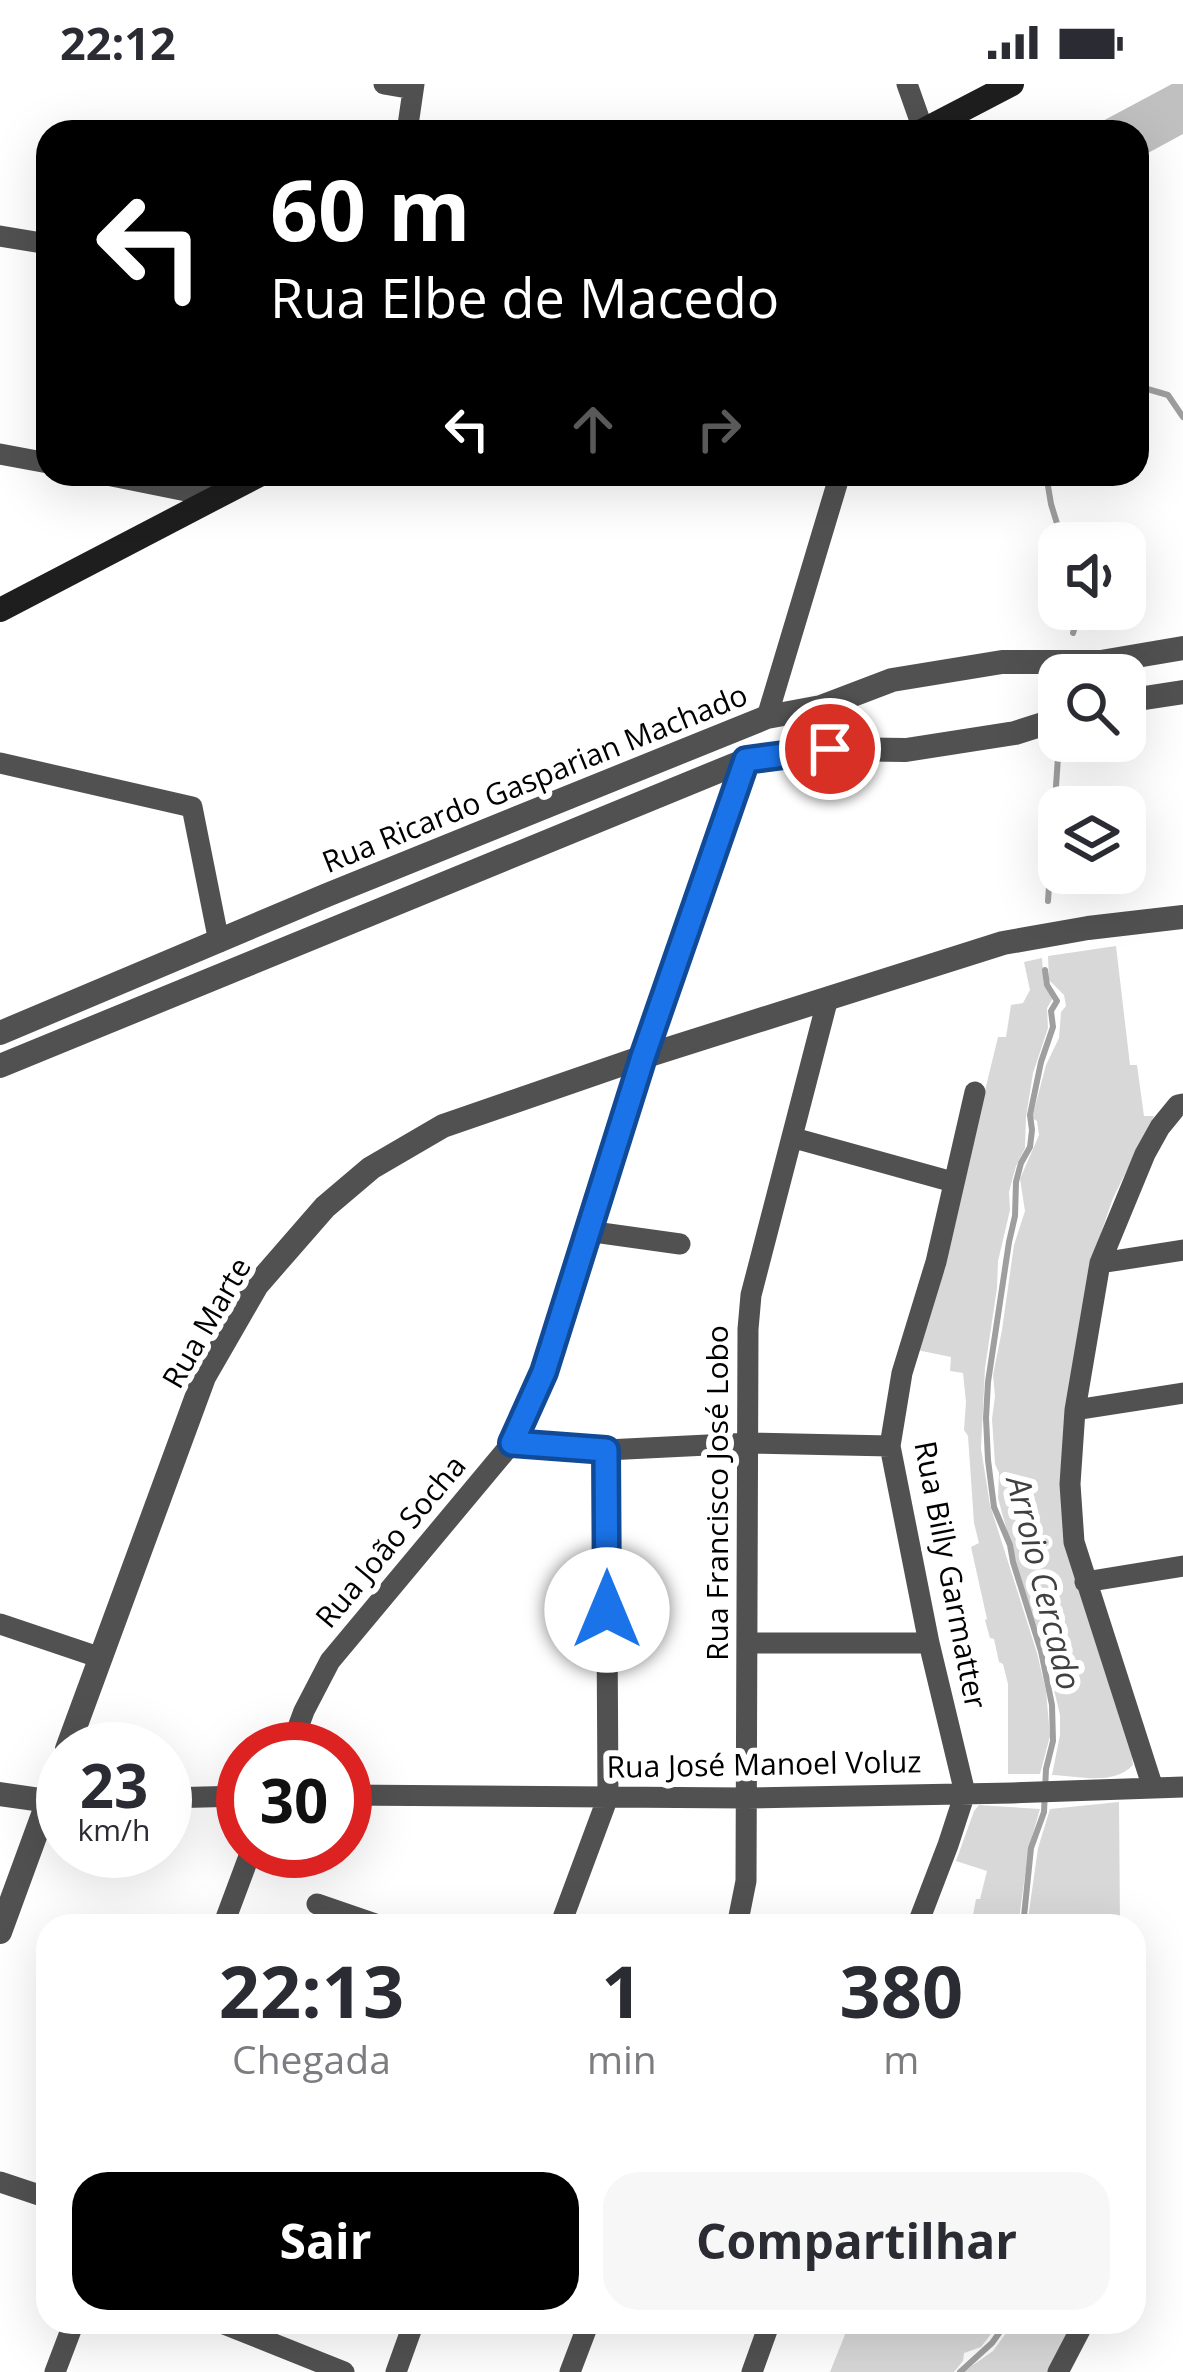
<!DOCTYPE html>
<html lang="pt">
<meta charset="utf-8">
<style>
:root{--surface:#fff;--page:#f7f7f7;--text:#2b2b33;--muted:#7c7c81;--accent:#000}
body{margin:0;font-family:"Open Sans",sans-serif;background:var(--page);color:var(--text);height:100vh;display:flex;flex-direction:column;font-size:45px;white-space:nowrap}
*{box-sizing:border-box;margin:0}
p{font-size:39px;color:var(--muted)}
.icon{flex:none;width:66px;height:66px;fill:none;stroke:currentColor;stroke-width:2;stroke-linecap:round;stroke-linejoin:round}
.map{position:relative;flex:1;overflow:hidden}
.side{position:absolute;left:36px;top:1830px;width:1110px;height:420px;display:flex;flex-direction:column;background:var(--surface);border-radius:36px;box-shadow:0 12px 48px #0002}
.side>*{flex:none}
.guide{position:absolute;left:36px;top:36px;width:1113px;height:366px;border-radius:36px;box-shadow:0 12px 48px #0002;background:#000;color:#fff;overflow:hidden}
.buttons{position:absolute;left:1038px;top:438px;display:grid;gap:24px}
.buttons a{display:grid;place-items:center;width:108px;height:108px;border-radius:24px;background:var(--surface);box-shadow:0 12px 48px #0002;font-size:60px}
.speed{position:absolute;left:36px;top:1638px;display:flex;gap:24px;font-size:60px;font-weight:700;text-align:center}
.speed>*{display:grid;place-content:center;width:156px;height:156px;border-radius:50%;background:var(--surface);box-shadow:0 12px 48px #0002;line-height:1}
.speed small{font-size:30px;font-weight:400}
.speed .limit{border:18px solid #d22;background:#fff;color:#111}
.pin{position:absolute;display:grid;place-items:center;width:102px;height:102px;color:#fff;margin:-51px;border:6px solid #fff;border-radius:50%;box-shadow:0 3px 12px #0007}
.me{position:absolute;width:132px;margin:-66px;rotate:0deg;stroke-linejoin:round;filter:drop-shadow(0 0 9px #0008)}
.turn{display:flex;align-items:center;gap:42px;height:252px;padding:0 36px;font-size:54px}
.turn .icon{width:156px;height:156px;stroke-width:2.5}
.turn b{display:block;font-size:84px;line-height:102px}
.lanes{display:flex;align-items:center;height:114px;padding:0 36px;background:#0003;justify-content:center;gap:60px;direction:ltr}
.lanes .off{opacity:.35}
.eta{display:flex;justify-content:space-evenly;align-items:center;height:204px;text-align:center}
.eta b{font-size:72px;font-weight:700;line-height:84px}
.action{display:flex;gap:24px;margin-top:auto;padding:24px 36px}
.action a{flex:1;height:138px;border-radius:36px;background:var(--accent);color:#fff;font-size:48px;font-weight:700;line-height:138px;text-align:center}
.action a+a{background:var(--page);color:var(--text)}
.status{display:flex;justify-content:space-between;align-items:center;height:84px;padding:0 60px;background:var(--surface);direction:ltr}
.status svg{height:33px;fill:currentColor}
.map>svg:first-child{display:block}
.green{fill:#d8d8d8}
.lines{fill:none;stroke-linecap:round;stroke-linejoin:round}
.stream{stroke:#9f9f9f;stroke-width:6}
.building{fill:#c0c0c0}
.minor{stroke:#515151;stroke-width:21}
.tertiary{stroke:#515151;stroke-width:24}
.secondary{stroke:#1e1e1e;stroke-width:24}
.route-casing{stroke:#114b97;stroke-width:30}
.route{stroke:#1a73e8;stroke-width:21}
.labels{text-anchor:middle;stroke-width:12;stroke-linejoin:round;paint-order:stroke}
.street-label{font-size:30px;fill:#000;stroke:#fff}
.water-label{font-size:33px;font-style:italic;fill:#404040;stroke:#fff}
</style>
<div class="status"><b>22:12</b><svg viewBox="0 0 49 12"><path d="M0 12V9h3v3zM5 12V6h3v6zM10 12V3h3v9zM15 12V0h3v12zM26 1h20v11H26zM47 4h2v5h-2z"/></svg></div>
<div class="map">
<svg width="1183" height="2288" viewBox="0 0 1183 2288">
<rect width="100%" height="100%" fill="#fff"/>
<path class="green" d="M1116,862l14,119h7l7,51h10l-41,82 -11,32 -9,31 -21,111 10,227 50,158 1,8c-19,21 -55,11 -81,10l8,-40v-20l-15,-64 -27,-79 -20,-74 1,-25 -4,-9 -3,-45 3,-23 -2,-21 9,-45 12,-85 11,-34 -5,-32 19,-44 -2,-14 -5,-3 14,-53 13,-27 2,-26 5,-6 -2,-11 -15,-15 -1,-24z
M1042,874l2,28 9,12 -6,10 1,20 -15,45 -7,44 -1,31 -9,18 -7,26 1,18 -12,51 -1,27 -12,80 -4,80 9,57 47,148 9,38 4,45 -10,38h-32v-90l-5,-20 -4,-2 -5,-23 -4,-1 -5,-18 2,-1 -16,-72 8,-4 -5,-20 -6,-87 -4,-6 2,-28 -3,-29 -13,-2 1,-14 -34,-7 23,-73 5,-7 12,-64 41,-169h8l5,-32 12,-2 7,-13 -6,-28z
M1119,1718l1,124h-93l11,-78 12,-39z
M979,1721l61,4 -11,38 -11,79h-47l5,-27h4l7,-28 -31,-10 18,-50z
M850,2238h150l-19,25 -17,6 -1,8 -9,11h-124z
M1014,2238h62l-27,50h-86l30,-21z"/>
<g class="lines">
<path class="stream" d="M1137,302l31,9 15,22
M1046,390l5,30 12,39
M1073,549l5,-16 -1,-8
M1048,817l11,-158
M1023,1842l8,-78 13,-36 2,-43 7,-28 -1,-36 -11,-54 -28,-89 -3,-17 -16,-38 -6,-47 -2,-42 2,-36 21,-140 6,-26 1,-34 5,-19 9,-16 2,-17 -2,-15 11,-53 12,-35 -2,-16 6,-10 -10,-16 -2,-15
M960,2288l32,-29 15,-21"/>
</g>
<path class="building" d="M1172,0h11v50l-46,25v-27h-55z"/>
<g class="lines">
<path class="minor" d="M384,0l29,5
M907,0l17,48
M407,48l7,-48
M0,152l48,8
M0,370l48,9
M102,390l114,23
M767,633l73,-243
M0,679l192,44 27,135
M794,1054l159,44
M587,1147l93,13
M1100,1179l83,-13
M1075,1326l108,-17
M512,1359l94,7 142,-7 142,3
M1085,1498l98,-16
M0,1540l101,34
M747,1559h182
M290,1665l14,-38 26,-50 182,-218 32,-71 99,-315 103,-297
M1153,1704l-79,-246 -4,-58 5,-74 25,-147 45,-109 15,-27 18,-22 5,-1
M345,1711l401,3 266,-5 171,-6
M165,1714l78,-2
M317,1820l64,22
M223,1842l28,-75
M560,1842l48,-129 -2,-347
M737,1842l9,-45 2,-552 3,-34 77,-297
M917,1842l31,-81 17,-52 -36,-150 -39,-197 12,-73 34,-111 39,-170
M0,2098l48,16
M219,2238l125,50
M55,2288l19,-50
M396,2288l18,-50
M570,2288l19,-50
M752,2288l18,-50
M1058,2288l22,-42"/>
<path class="tertiary" d="M1125,617l58,-9
M0,949l327,-138 440,-178 54,-10 71,-27 110,-18h99l82,-14
M0,982l746,-306 84,-11 76,1 109,-17 44,-14
M67,1665l137,-372 53,-92 68,-78 46,-39 72,-42 200,-69 360,-114 85,-15 95,-11
M0,1710l48,7
M0,1848l63,-172"/>
<path class="secondary" d="M920,48l92,-48
M0,526l261,-136"/>
</g>
<g class="lines">
<g class="route-casing">
<path id="route" d="M607,1526l-1,-160 -94,-7 32,-71 99,-315 103,-297 84,-11"/>
</g>
<use href="#route" class="route"/>
</g>
<g class="labels">
<g class="street-label">
<text transform="translate(535 695) rotate(-22)" y="10">Rua Ricardo Gasparian Machado</text>
<text transform="translate(207 1239) rotate(-60)" y="10">Rua Marte</text>
<text transform="translate(718 1409) rotate(-90)" y="10">Rua Francisco José Lobo</text>
<text transform="translate(391 1458) rotate(-50)" y="10">Rua João Socha</text>
<text transform="translate(950 1491) rotate(79)" y="10">Rua Billy Garmatter</text>
<text transform="translate(764 1681) rotate(-1)" y="10">Rua José Manoel Voluz</text>
</g>
<g class="water-label">
<text transform="translate(1044 1499) rotate(76)" y="12">Arroio Cercado</text>
</g>
</g>
</svg>
<div class="buttons">
<a><svg class="icon" aria-label="sound" viewBox="0 0 24 24"><path d="M4 9h4l5-4v14l-5-4H4zM17 9q2 3 0 6"/></svg></a>
<a><svg class="icon" aria-label="search" viewBox="0 0 24 24"><circle cx="10" cy="10" r="6"/><path d="M15 15l6 6"/></svg></a>
<a><svg class="icon" aria-label="layers" viewBox="0 0 24 24"><path d="M12 4l9 5-9 5-9-5zM3 14l9 5 9-5"/></svg></a>
</div>
<div class="speed"><div>23<small>km/h</small></div><div class="limit">30</div></div>
<div class="pin" style="left:830px;top:665px;background:#d93025"><svg class="icon" aria-label="arrive" viewBox="0 0 24 24"><path d="M6 21V4h12l-3 4 3 4H6"/></svg></div>
<svg class="me" style="left:607px;top:1526px" viewBox="-20 -20 40 40"><circle r="19" fill="#fff"/><path d="M0-13L10 11 0 6-10 11z" fill="#1a73e8"/></svg>
<div class="guide">
<div class="turn"><svg class="icon" aria-label="left" viewBox="0 0 24 24"><path d="M17 20v-9H6M10 6l-5 5 5 5"/></svg><div><b>60 m</b>Rua Elbe de Macedo</div></div>
<div class="lanes"><svg class="icon" aria-label="left" viewBox="0 0 24 24"><path d="M17 20v-9H6M10 6l-5 5 5 5"/></svg><svg class="icon off" aria-label="ahead" viewBox="0 0 24 24"><path d="M12 20V5M6 11l6-6 6 6"/></svg><svg class="icon off" aria-label="right" viewBox="0 0 24 24"><path d="M7 20v-9h11M14 6l5 5-5 5"/></svg></div>
</div>
<section class="side">
<div class="eta">
<div><b>22:13</b><p>Chegada</p></div>
<div><b>1</b><p>min</p></div>
<div><b>380</b><p>m</p></div>
</div>
<div class="action"><a>Sair</a><a>Compartilhar</a></div>
</section>
</div>
